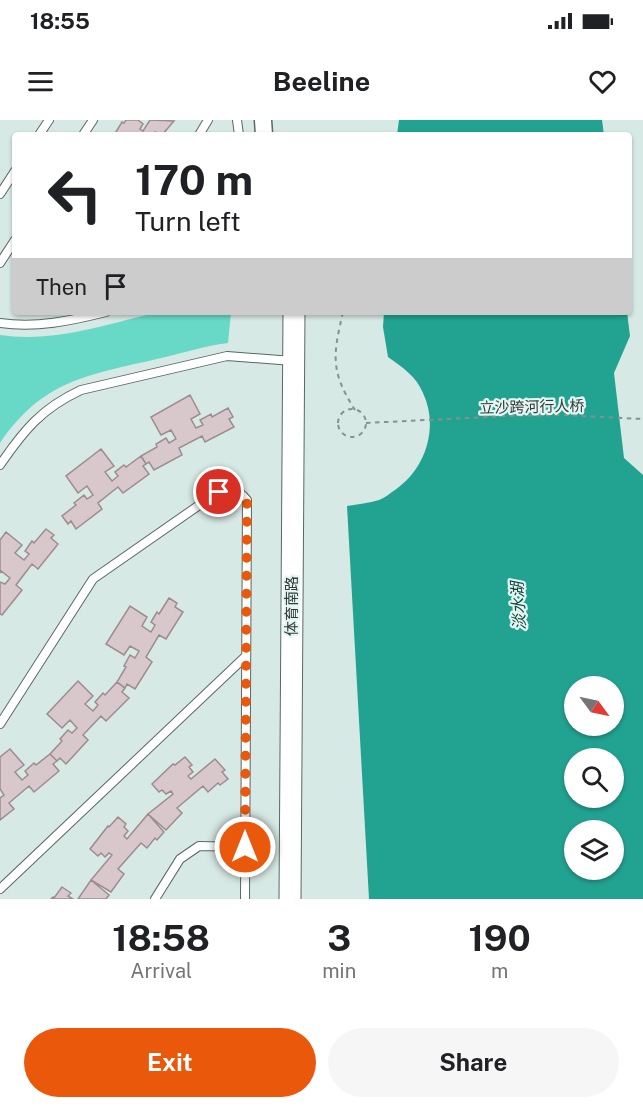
<!DOCTYPE html>
<meta charset="utf-8">
<style>
:root{--surface:#fff;--page:#f6f6f6;--text:#202124;--muted:#757577;--accent:#ea580c}
body{margin:0;font-family:"Public Sans","Noto Sans SC",sans-serif;background:var(--page);color:var(--text);height:100vh;display:flex;flex-direction:column;font-size:22px;white-space:nowrap}
*{box-sizing:border-box;margin:0}
p{font-size:20px;color:var(--muted)}
.icon{flex:none;width:33px;height:33px;fill:none;stroke:currentColor;stroke-width:2;stroke-linecap:round;stroke-linejoin:round}
.map{position:relative;height:779px;overflow:hidden}
.panel{display:flex;flex-direction:column;background:var(--surface);flex:1}
.panel>*{flex:none}
.guide{position:absolute;left:12px;top:12px;width:620px;height:183px;border-radius:6px;box-shadow:0 2px 4px #0004;background:#fff;color:var(--text);overflow:hidden}
.needle{width:39px;rotate:123deg}
.buttons{position:absolute;left:564px;top:556px;display:grid;gap:12px}
.buttons a{display:grid;place-items:center;width:60px;height:60px;border-radius:50%;background:var(--surface);box-shadow:0 2px 4px #0004;font-size:30px}
.pin{position:absolute;display:grid;place-items:center;width:51px;height:51px;color:#fff;margin:-26px;border:3px solid #fff;border-radius:50%;box-shadow:0 2px 6px #0007}
.me{position:absolute;width:66px;margin:-33px;rotate:0deg;stroke-linejoin:round;filter:drop-shadow(0 0 4px #0008)}
.turn{display:flex;align-items:center;gap:21px;height:126px;padding:0 24px;font-size:27px}
.turn .icon{width:78px;height:78px;stroke-width:2.5}
.turn b{display:block;font-size:42px;line-height:51px}
.then{display:flex;align-items:center;height:57px;padding:0 24px;background:#0003;gap:12px;font-size:22px}
.eta{display:flex;justify-content:space-evenly;align-items:center;height:102px;text-align:center}
.eta b{font-size:36px;font-weight:700;line-height:42px}
.button{display:flex;gap:12px;margin-top:auto;padding:12px 24px}
.button a{flex:1;height:69px;border-radius:36px;background:var(--accent);color:#fff;font-size:24px;font-weight:700;line-height:69px;text-align:center}
.button a+a{background:var(--page);color:var(--text)}
.status{display:flex;justify-content:space-between;align-items:center;height:42px;padding:0 30px;background:var(--surface);direction:ltr}
.status svg{height:16px;fill:currentColor}
header{display:flex;justify-content:space-between;align-items:center;height:78px;padding:0 24px;background:var(--surface);font-size:27px;font-weight:700}
.map>svg:first-child{display:block}
.green{fill:#69d9c7}
.water{fill:#22a291;fill-rule:evenodd}
.building{fill:#d8c7cb;stroke:#9c8c90;stroke-width:1.5}
.lines{fill:none;stroke-linecap:round;stroke-linejoin:round}
.service-casing{stroke:#596865;stroke-width:10}
.minor-casing{stroke:#596865;stroke-width:19}
.tertiary-casing{stroke:#596865;stroke-width:23}
.path{stroke:#85928f;stroke-width:2;stroke-dasharray:4.5 4.5;stroke-linecap:butt}
.service{stroke:#fff;stroke-width:8}
.minor{stroke:#fff;stroke-width:16}
.tertiary{stroke:#fff;stroke-width:21}
.route{stroke:#ea580c;stroke-width:10;stroke-dasharray:0 18}
.labels{text-anchor:middle;stroke-width:4.5;stroke-linejoin:round;paint-order:stroke}
.street-label{font-size:15px;fill:#333a39;stroke:#e4f6f2}
.water-label{font-size:16px;font-style:italic;fill:#144740;stroke:#e4f6f2}
</style>
<div class="status"><b>18:55</b><svg viewBox="0 0 49 12"><path d="M0 12V9h3v3zM5 12V6h3v6zM10 12V3h3v9zM15 12V0h3v12zM26 1h20v11H26zM47 4h2v5h-2z"/></svg></div>
<header><svg class="icon" aria-label="menu" viewBox="0 0 24 24"><path d="M4 6h16M4 12h16M4 18h16"/></svg>Beeline<svg class="icon" aria-label="heart" viewBox="0 0 24 24"><path d="M12 20l-8-8c-3-5 5-10 8-4 3-6 11-1 8 4z"/></svg></header>
<div class="map">
<svg width="643" height="779" viewBox="0 0 643 779">
<rect width="100%" height="100%" fill="#d7e9e5"/>
<path class="green" d="M159,192h72l-3,31c-24,3 -48,11 -71,16 -69,16 -114,21 -157,84v-108c54,8 107,-11 159,-23z"/>
<path class="water" d="M399,0h203l2,15h-207z
M384,192h243l3,24 -16,37 10,85 19,17v424h-274l-22,-393c11,-2 22,-3 32,-6 6,-2 11,-7 16,-10 31,-21 44,-63 28,-97 -7,-17 -21,-26 -35,-36l-5,-30zM574,567h40v39h-40zM574,639h40v39h-40zM574,711h40v39h-40z"/>
<path class="building" d="M126,0h12l5,4 -3,5 3,2 7,-11 24,1 -12,14 -7,-3 -2,3h-39l8,-13 2,1z
M190,275l10,19 -9,5 5,9 7,-3 -3,-5 11,-6 1,3 16,-9 5,9 -4,2 5,8 -29,15 -3,-6 -23,12 3,7 -28,15 -5,-8 -3,2 -5,-8 16,-9 -1,-3 10,-6 3,5 7,-4 -5,-9 -10,5 -10,-18z
M101,329l13,17 -9,6 7,9 6,-5 -3,-4 9,-7 2,2 15,-11 5,8 -3,2 6,8 -26,19 -5,-6 -20,16 4,6 -26,20 -5,-8 -3,3 -6,-8 14,-11 -2,-2 10,-8 3,4 6,-4 -6,-9 -9,7 -12,-17z
M46,409l8,6 -3,3 7,6 -20,25 -6,-5 -16,21 6,5 -20,25 -2,-1v-32l5,2 5,-6 -9,-7 -1,2v-33l6,-8 16,13 -7,8 9,7 5,-6 -4,-3 7,-10 2,2z
M169,478l8,5 -2,4 8,5 -17,27 -7,-4 -13,22 6,5 -17,27 -8,-5 -2,4 -8,-6 9,-15 -2,-1 6,-11 5,3 4,-7 -9,-5 -6,9 -18,-11 24,-38 17,11 -5,9 9,6 4,-7 -4,-3 6,-10 2,2z
M78,561l15,15 -8,8 8,7 5,-6 -3,-3 8,-9 2,2 12,-13 8,6 -3,4 7,6 -23,23 -5,-5 -18,19 5,5 -22,24 -6,-6 -3,3 -7,-7 12,-13 -2,-2 8,-9 4,3 5,-5 -7,-8 -8,8 -15,-14z
M10,629l14,16 -9,7 7,8 6,-5 -3,-4 9,-8 2,2 14,-11 7,7 -4,3 6,7 -25,21 -5,-6 -20,17 5,6 -14,11v-22l4,-3 -4,-6v-32z
M185,637l7,8 -3,2 4,5 -5,4 3,3 24,-20 10,11 -3,2 6,7 -8,6 -2,-2 -10,9 -5,-6 -26,22 5,5 -16,17 -18,-16 25,-20 -2,-3 -5,3 -4,-4 -3,2 -7,-8 21,-20 2,1z
M148,694l16,18 -7,8 -2,-2 -8,10 -6,-5 -23,26 6,5 -13,18 -20,-12 21,-25 -3,-2 -4,4 -4,-4 -3,3 -8,-7 18,-23 1,1 9,-10 8,7 -2,3 4,4 -4,5 3,3z
M91,760l18,15 -3,4h-28z
M62,767l9,6 -3,3 5,3h-22l2,-2 1,1z"/>
<g class="lines">
<g class="service-casing">
<path id="service" d="M237,0l2,15
M39,15l10,-15
M83,15l10,-15
M199,15l9,-15
M0,74l15,-23
M0,143l15,-23
M0,203c37,5 70,-2 106,-11
M0,345c24,-35 42,-57 81,-75l146,-34 66,5
M0,604l93,-145 125,-87c14,-5 20,-3 29,8l-2,399
M0,769l246,-233
M155,779l25,-40 19,-13 46,1"/>
</g>
<g class="minor-casing">
<path id="minor" d="M263,0l1,15"/>
</g>
<g class="tertiary-casing">
<path id="tertiary" d="M290,779l4,-587"/>
</g>
<path class="path" d="M343,192c-10,43 -13,59 12,98
M338 303a14 14 0 1 1 28 0a14 14 0 1 1-28 0Z
M366,303l141,-7 56,-1 80,4"/>
<use href="#service" class="service"/>
<use href="#minor" class="minor"/>
<use href="#tertiary" class="tertiary"/>
</g>
<g class="lines">
<path class="route" d="M219,372c13,-5 20,-3 28,8l-2,347"/>
</g>
<g class="labels">
<g class="street-label">
<text transform="translate(532 287) rotate(-1)" y="5">立沙跨河行人桥</text>
<text transform="translate(292 486) rotate(-90)" y="5">体育南路</text>
</g>
<g class="water-label">
<text transform="translate(518 486) rotate(-93)" y="6">淡水湖</text>
</g>
</g>
</svg>
<div class="buttons">
<a><svg class="needle" viewBox="-14 -14 28 28"><path d="M0-13l5 13h-10z" fill="#e53935"/><path d="M0 13l5-13h-10z" fill="#757577"/></svg></a>
<a><svg class="icon" aria-label="search" viewBox="0 0 24 24"><circle cx="10" cy="10" r="6"/><path d="M15 15l6 6"/></svg></a>
<a><svg class="icon" aria-label="layers" viewBox="0 0 24 24"><path d="M12 4l9 5-9 5-9-5zM3 14l9 5 9-5"/></svg></a>
</div>
<div class="pin" style="left:219px;top:372px;background:#d93025"><svg class="icon" aria-label="arrive" viewBox="0 0 24 24"><path d="M6 21V4h12l-3 4 3 4H6"/></svg></div>
<svg class="me" style="left:245px;top:727px" viewBox="-20 -20 40 40"><circle r="17" fill="#ea580c" stroke="#fff" stroke-width="3"/><path d="M0-11L8 9 0 5-8 9z" fill="#fff"/></svg>
<div class="guide">
<div class="turn"><svg class="icon" aria-label="left" viewBox="0 0 24 24"><path d="M17 20v-9H6M10 6l-5 5 5 5"/></svg><div><b>170 m</b>Turn left</div></div>
<div class="then">Then<svg class="icon" aria-label="arrive" viewBox="0 0 24 24"><path d="M6 21V4h12l-3 4 3 4H6"/></svg></div>
</div>
</div>
<section class="panel">
<div class="eta">
<div><b>18:58</b><p>Arrival</p></div>
<div><b>3</b><p>min</p></div>
<div><b>190</b><p>m</p></div>
</div>
<div class="button"><a>Exit</a><a>Share</a></div>
</section>
